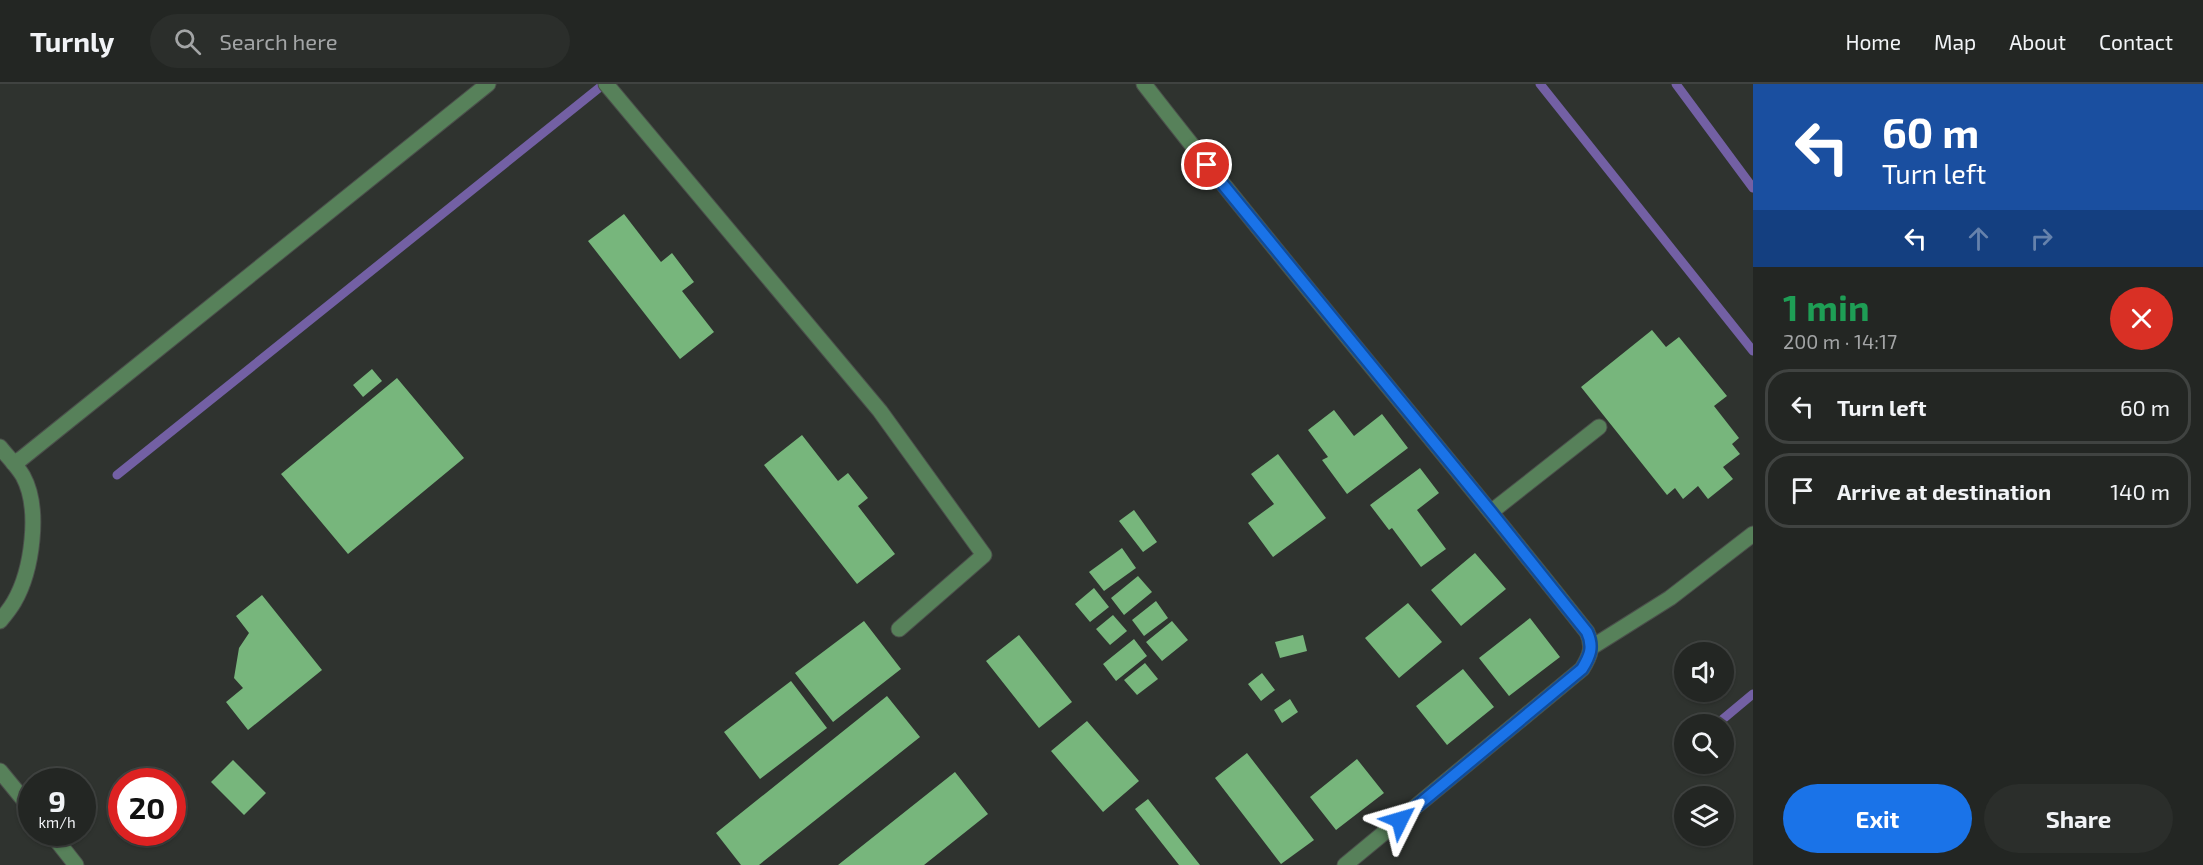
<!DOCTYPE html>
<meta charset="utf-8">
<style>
:root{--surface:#232623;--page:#2b2e2b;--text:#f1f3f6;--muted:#a3a5a6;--line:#404341;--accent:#1a73e8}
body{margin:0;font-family:"Exo 2",sans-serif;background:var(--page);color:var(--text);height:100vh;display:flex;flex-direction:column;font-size:22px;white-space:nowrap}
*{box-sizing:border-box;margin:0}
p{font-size:20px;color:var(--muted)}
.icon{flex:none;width:33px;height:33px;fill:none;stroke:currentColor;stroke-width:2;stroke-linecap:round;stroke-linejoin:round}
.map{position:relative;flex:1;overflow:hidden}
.drawer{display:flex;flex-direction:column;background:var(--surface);width:450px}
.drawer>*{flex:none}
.top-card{background:#1a4fa0;color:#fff;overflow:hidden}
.fabs{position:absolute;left:1674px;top:558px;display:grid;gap:12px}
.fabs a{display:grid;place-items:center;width:60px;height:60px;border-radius:50%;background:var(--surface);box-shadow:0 2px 4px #0004,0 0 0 2px var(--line);font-size:30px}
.speed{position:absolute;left:18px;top:684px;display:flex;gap:12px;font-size:30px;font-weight:700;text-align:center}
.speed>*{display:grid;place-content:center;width:78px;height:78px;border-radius:50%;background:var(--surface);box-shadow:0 2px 4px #0004,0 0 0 2px var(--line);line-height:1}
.speed small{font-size:15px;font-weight:400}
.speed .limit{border:9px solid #d22;background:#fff;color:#111}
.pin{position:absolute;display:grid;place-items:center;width:51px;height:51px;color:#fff;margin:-26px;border:3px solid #fff;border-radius:50%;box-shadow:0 2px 6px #0007}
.me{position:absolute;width:66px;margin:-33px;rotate:50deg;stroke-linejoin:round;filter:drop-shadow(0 0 4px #0008)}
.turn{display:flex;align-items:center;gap:21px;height:126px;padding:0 30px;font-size:27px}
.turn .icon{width:78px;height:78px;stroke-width:2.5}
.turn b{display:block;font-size:42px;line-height:51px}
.lanes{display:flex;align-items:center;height:57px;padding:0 30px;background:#0003;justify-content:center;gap:30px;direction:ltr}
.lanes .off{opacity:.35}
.round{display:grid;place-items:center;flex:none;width:63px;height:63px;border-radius:32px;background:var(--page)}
.head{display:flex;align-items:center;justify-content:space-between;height:102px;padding:0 30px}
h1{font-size:36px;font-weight:700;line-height:45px;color:#1e9e55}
.button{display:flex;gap:12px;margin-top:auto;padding:12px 30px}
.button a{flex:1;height:69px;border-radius:36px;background:var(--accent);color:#fff;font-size:24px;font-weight:700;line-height:69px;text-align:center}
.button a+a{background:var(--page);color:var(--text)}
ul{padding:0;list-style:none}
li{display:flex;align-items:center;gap:18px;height:75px;margin:0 12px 9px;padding:0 18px;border:3px solid var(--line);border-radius:24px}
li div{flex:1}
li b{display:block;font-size:22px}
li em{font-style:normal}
header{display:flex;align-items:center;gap:36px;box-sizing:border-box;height:84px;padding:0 30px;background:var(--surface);border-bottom:2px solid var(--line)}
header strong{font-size:28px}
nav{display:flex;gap:33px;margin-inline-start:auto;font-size:21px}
.search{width:420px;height:54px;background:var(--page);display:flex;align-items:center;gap:15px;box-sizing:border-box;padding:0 21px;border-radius:33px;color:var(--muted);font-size:22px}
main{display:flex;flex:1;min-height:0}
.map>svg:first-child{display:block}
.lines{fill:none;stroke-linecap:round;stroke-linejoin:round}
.stream{stroke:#7360a4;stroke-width:9}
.building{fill:#77b67c}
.minor-casing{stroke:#4b4f4b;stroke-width:17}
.minor{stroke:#57815a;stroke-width:15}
.route-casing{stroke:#114b97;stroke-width:15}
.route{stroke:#1a73e8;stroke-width:10}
</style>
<header>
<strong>Turnly</strong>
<div class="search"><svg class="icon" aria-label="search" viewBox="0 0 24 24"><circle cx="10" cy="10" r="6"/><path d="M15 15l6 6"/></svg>Search here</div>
<nav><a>Home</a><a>Map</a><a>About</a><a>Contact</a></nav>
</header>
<main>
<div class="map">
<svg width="1753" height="781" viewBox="0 0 1753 781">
<rect width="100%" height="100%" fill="#2f332f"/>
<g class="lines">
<path class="stream" d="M1540,0l213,267
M1676,0l77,104
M117,391l487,-391
M1717,640l36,-30"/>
</g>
<path class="building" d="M624,130l37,48 11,-9 22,29 -12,9 32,41 -34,27 -92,-118z
M1652,246l14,17 13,-10 48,59 -13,10 25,32 -7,6 8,10 -17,13 10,12 -25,20 -10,-13 -15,13 -8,-11 -8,7 -86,-108z
M372,285l10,12 -19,16 -10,-12z
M397,294l67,80 -116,96 -67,-80z
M1334,326l20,26 28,-22 26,34 -61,46 -25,-34 6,-3 -20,-27z
M802,351l36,46 10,-8 20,25 -10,8 37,48 -38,30 -93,-119z
M1278,370l48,64 -53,39 -25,-34 26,-19 -23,-30z
M1420,384l19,25 -22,17 29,39 -25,18 -29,-39 -3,2 -19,-25z
M1134,426l23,32 -14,10 -24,-31z
M1122,464l14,20 -32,23 -15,-19z
M1475,469l31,36 -45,37 -30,-36z
M1138,492l14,16 -28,23 -13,-17z
M1094,504l15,19 -19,15 -15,-18z
M262,511l60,75 -74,60 -22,-28 17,-14 -9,-10 5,-30 10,-15 -13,-17z
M1156,517l12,17 -24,18 -12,-16z
M1408,519l34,39 -43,36 -34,-40z
M1113,531l14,16 -17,14 -14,-16z
M1530,534l30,39 -51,39 -30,-38z
M864,537l37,48 -68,53 -38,-49z
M1172,537l16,19 -26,21 -16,-19z
M1019,551l53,67 -33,26 -53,-67z
M1303,551l4,16 -27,7 -5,-16z
M1134,555l13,17 -31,25 -13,-17z
M1145,579l13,16 -21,16 -13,-15z
M1463,585l31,38 -47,38 -31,-39z
M1262,589l13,17 -14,11 -13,-17z
M791,597l36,47 -67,51 -36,-47z
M887,612l33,41 -161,128h-18l-25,-32z
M1290,615l8,13 -16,11 -8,-13z
M1087,637l52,60 -36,31 -52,-61z
M1247,669l67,87 -33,24 -66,-86z
M1357,675l27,34 -48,37 -26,-33z
M233,676l33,33 -22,22 -33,-33z
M955,688l33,42 -64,51h-86z
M1148,715l52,66h-21l-44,-56z"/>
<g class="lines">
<g class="minor-casing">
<path id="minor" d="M606,0l274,327 104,144 -85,74
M1144,0c144,186 298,364 443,548 7,15 3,24 -5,37l-237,196
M0,363c7,9 17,19 23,29 18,33 9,95 -9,126 -4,7 -9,13 -14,19
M13,379l8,-4 467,-375
M1491,428l108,-85
M1592,563l78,-49 83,-64
M0,687l32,39
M50,748l26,33"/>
</g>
<use href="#minor" class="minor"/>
</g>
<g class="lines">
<g class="route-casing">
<path id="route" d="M1207,81l284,347 96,120c7,15 3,24 -5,37l-182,151"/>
</g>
<use href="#route" class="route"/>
</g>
</svg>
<div class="fabs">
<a><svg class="icon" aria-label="sound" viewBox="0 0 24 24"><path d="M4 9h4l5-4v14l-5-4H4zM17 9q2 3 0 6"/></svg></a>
<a><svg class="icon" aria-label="search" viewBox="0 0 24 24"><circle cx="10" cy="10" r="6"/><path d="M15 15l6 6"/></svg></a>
<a><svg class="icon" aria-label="layers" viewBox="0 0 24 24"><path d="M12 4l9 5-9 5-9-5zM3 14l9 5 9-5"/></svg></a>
</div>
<div class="speed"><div>9<small>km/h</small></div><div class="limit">20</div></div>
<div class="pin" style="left:1207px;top:81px;background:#d93025"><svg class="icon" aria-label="arrive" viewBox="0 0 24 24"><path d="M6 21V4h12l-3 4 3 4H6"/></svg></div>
<svg class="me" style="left:1400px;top:736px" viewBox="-20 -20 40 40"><path d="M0-17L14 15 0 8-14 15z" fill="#1a73e8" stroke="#fff" stroke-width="4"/></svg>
</div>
<section class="drawer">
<div class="top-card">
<div class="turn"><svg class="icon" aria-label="left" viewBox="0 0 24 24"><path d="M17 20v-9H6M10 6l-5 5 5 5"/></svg><div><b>60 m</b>Turn left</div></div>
<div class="lanes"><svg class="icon" aria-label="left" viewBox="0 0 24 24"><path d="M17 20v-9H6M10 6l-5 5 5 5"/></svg><svg class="icon off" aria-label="ahead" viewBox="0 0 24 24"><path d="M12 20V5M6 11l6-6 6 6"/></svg><svg class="icon off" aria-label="right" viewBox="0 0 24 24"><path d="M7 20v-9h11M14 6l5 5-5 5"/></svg></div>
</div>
<div class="head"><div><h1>1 min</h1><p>200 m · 14:17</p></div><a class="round" style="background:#d93025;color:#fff"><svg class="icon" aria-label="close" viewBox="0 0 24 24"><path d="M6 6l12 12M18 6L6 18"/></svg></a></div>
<ul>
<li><svg class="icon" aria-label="left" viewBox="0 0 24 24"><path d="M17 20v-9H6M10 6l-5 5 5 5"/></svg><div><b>Turn left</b></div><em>60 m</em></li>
<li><svg class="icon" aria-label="arrive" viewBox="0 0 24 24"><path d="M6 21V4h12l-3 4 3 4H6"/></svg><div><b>Arrive at destination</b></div><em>140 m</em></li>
</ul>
<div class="button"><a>Exit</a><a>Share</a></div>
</section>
</main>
